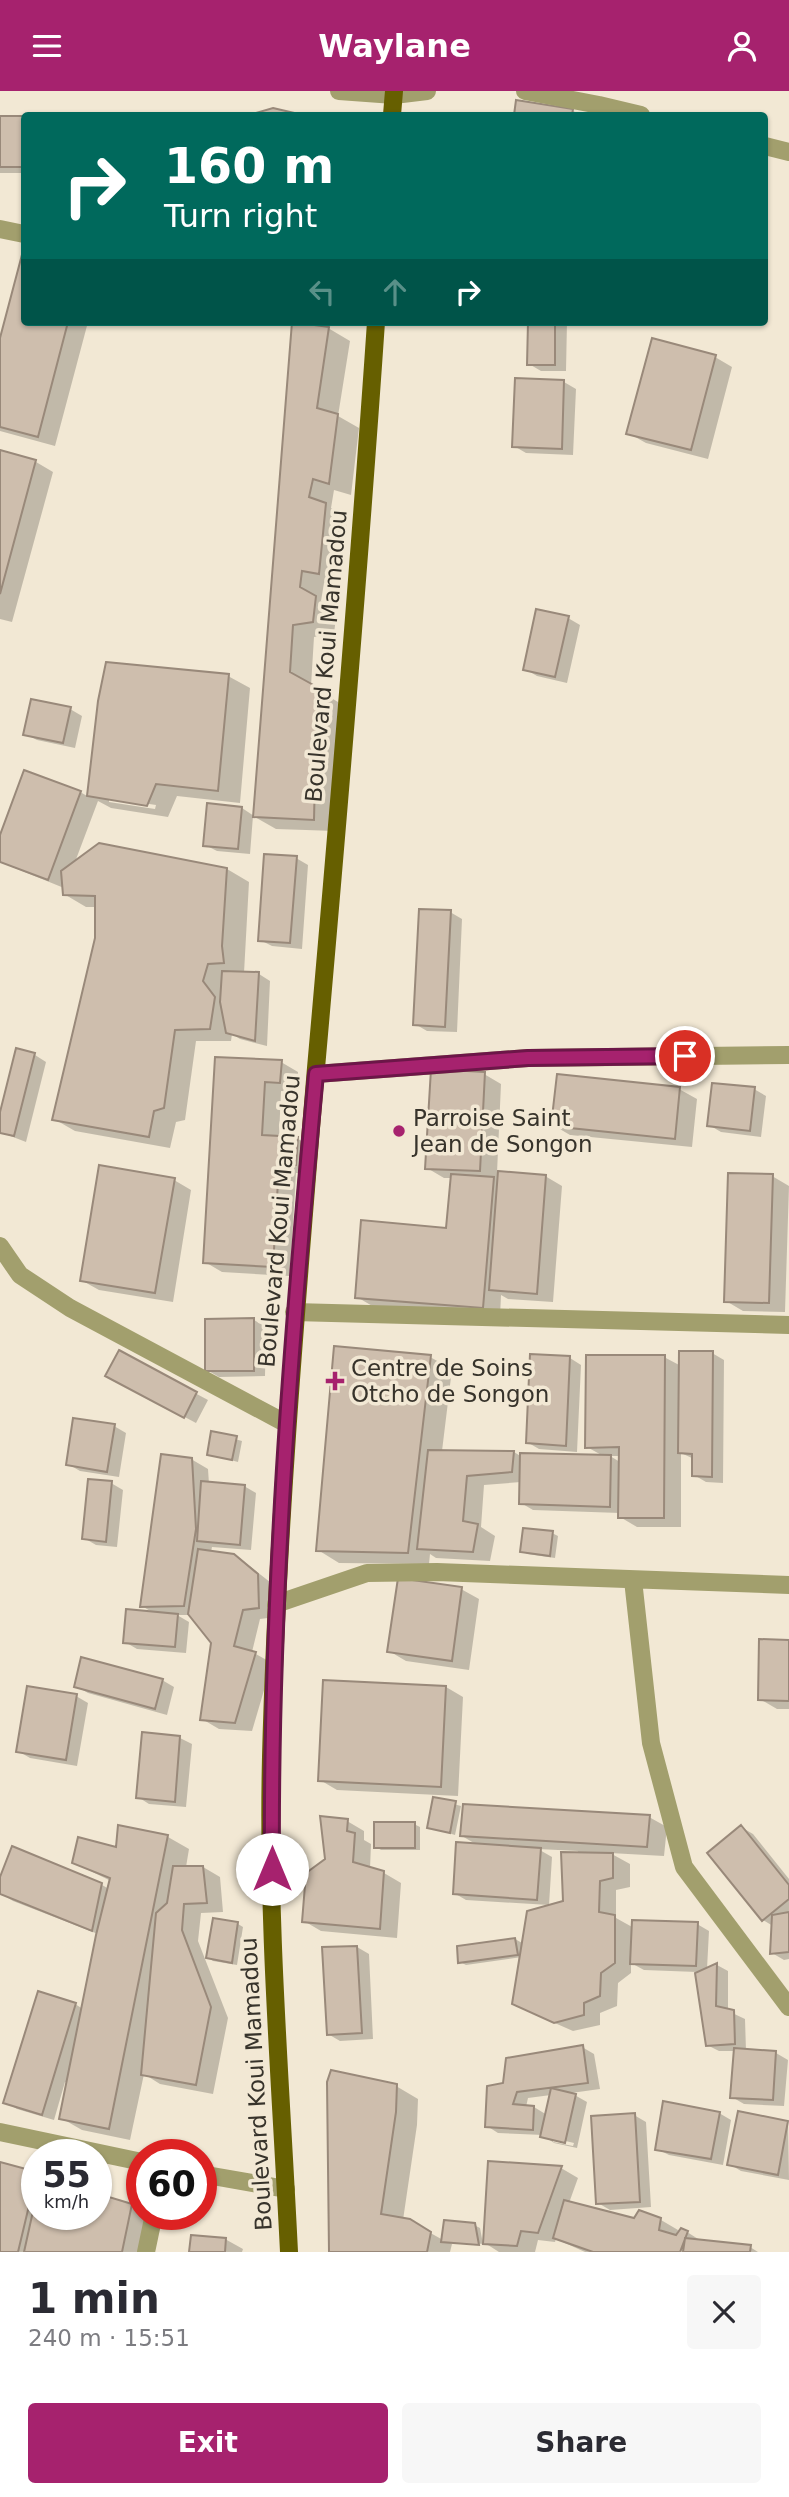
<!DOCTYPE html>
<meta charset="utf-8">
<style>
:root{--surface:#fff;--page:#f7f7f7;--text:#2b2b33;--muted:#7c7c81;--accent:#a6226e}
body{margin:0;font-family:"DejaVu Sans",sans-serif;background:var(--page);color:var(--text);height:100vh;display:flex;flex-direction:column;font-size:26px;white-space:nowrap}
*{box-sizing:border-box;margin:0}
p{font-size:23px;color:var(--muted)}
.icon{flex:none;width:38px;height:38px;fill:none;stroke:currentColor;stroke-width:2;stroke-linecap:round;stroke-linejoin:round}
.map{position:relative;height:2161px;overflow:hidden}
.details{display:flex;flex-direction:column;background:var(--surface);flex:1}
.details>*{flex:none}
.banner{position:absolute;left:21px;top:21px;width:747px;height:214px;border-radius:7px;box-shadow:0 2px 5px #0004;background:#00695c;color:#fff;overflow:hidden}
.speed{position:absolute;left:21px;top:2048px;display:flex;gap:14px;font-size:35px;font-weight:700;text-align:center}
.speed>*{display:grid;place-content:center;width:91px;height:91px;border-radius:50%;background:var(--surface);box-shadow:0 2px 5px #0004;line-height:1}
.speed small{font-size:18px;font-weight:400}
.speed .limit{border:10px solid #d22;background:#fff;color:#111}
.pin{position:absolute;display:grid;place-items:center;width:60px;height:60px;color:#fff;margin:-30px;border:4px solid #fff;border-radius:50%;box-shadow:0 2px 7px #0007}
.me{position:absolute;width:77px;margin:-38px;rotate:0deg;stroke-linejoin:round;filter:drop-shadow(0 0 5px #0008)}
.turn{display:flex;align-items:center;gap:24px;height:147px;padding:0 28px;font-size:32px}
.turn .icon{width:91px;height:91px;stroke-width:2.5}
.turn b{display:block;font-size:49px;line-height:60px}
.lanes{display:flex;align-items:center;height:66px;padding:0 28px;background:#0003;justify-content:center;gap:35px;direction:ltr}
.lanes .off{opacity:.35}
.round{display:grid;place-items:center;flex:none;width:74px;height:74px;border-radius:7px;background:var(--page)}
.headline{display:flex;align-items:center;justify-content:space-between;height:119px;padding:0 28px}
h1{font-size:42px;font-weight:700;line-height:52px}
.action{display:flex;gap:14px;margin-top:auto;padding:14px 28px}
.action a{flex:1;height:80px;border-radius:7px;background:var(--accent);color:#fff;font-size:28px;font-weight:700;line-height:80px;text-align:center}
.action a+a{background:var(--page);color:var(--text)}
header{display:flex;justify-content:space-between;align-items:center;height:91px;padding:0 28px;background:var(--accent);color:#fff;font-size:32px;font-weight:700}
.map>svg:first-child{display:block}
.shadow{fill:#0003;fill-rule:evenodd}
.building{fill:#cebead;stroke:#99897a;stroke-width:2}
.lines{fill:none;stroke-linecap:round;stroke-linejoin:round}
.minor{stroke:#a29f6d;stroke-width:18}
.major{stroke:#665f00;stroke-width:18}
.route-casing{stroke:#6c1648;stroke-width:18}
.route{stroke:#a6226e;stroke-width:12}
.poi-dot{fill:#a6226e;stroke:#f2e8d4;stroke-width:2.5}
.labels{text-anchor:middle;stroke-width:7;stroke-linejoin:round;paint-order:stroke}
.street-label{font-size:23px;fill:#37332b;stroke:#f2e8d4}
.poi-label{font-size:23px;fill:#37332b;stroke:#f2e8d4;text-anchor:start}
</style>
<header><svg class="icon" aria-label="menu" viewBox="0 0 24 24"><path d="M4 6h16M4 12h16M4 18h16"/></svg>Waylane<svg class="icon" aria-label="person" viewBox="0 0 24 24"><circle cx="12" cy="8" r="4"/><path d="M4 21q1-7 8-7t8 7"/></svg></header>
<div class="map">
<svg width="789" height="2161" viewBox="0 0 789 2161">
<rect width="100%" height="100%" fill="#f2e8d4"/>
<path class="shadow" d="M518,11l55,9 8,4h-65z
M0,27l24,1v54h-24z
M24,163v68h64l-33,124 -55,-15v-86z
M529,231h38l-1,49h-25l-12,-7z
M328,237l22,13 -12,75 21,12 -8,67 -17,-5 -3,18 16,9 -6,68 -17,-2 -3,18 16,10 -3,22 -20,4 -3,49 27,16 -3,129 -59,-2 -23,-13 -3,38 -33,-3 -12,-6 37,-37 12,8z
M715,266l17,10 -24,92 -62,-16 -18,-10z
M564,291l12,7 -3,66 -47,-2 -12,-7z
M0,361l36,10 17,10 -41,150 -12,-3z
M568,527l12,7 -13,58 -30,-7 -12,-7z
M228,585l22,12 -10,115 -63,-7 -9,21 -57,-9 -13,-7 -23,61 152,7 22,13 -5,91 15,1 11,7 -3,65 -27,-7 -8,-5 -1,7h-35l-11,79 -9,2 -6,26 -95,-17 -21,-12 43,-181 -1,-31h-10l-22,-13v-6l-64,-26v-22l80,-48 9,5 10,-95zM109,707l47,7 -1,4 -46,-7z
M70,618l12,7 -7,32 -38,-8 -12,-6z
M296,767l12,7 -6,84 -30,-3 -12,-6z
M450,821l12,7 -5,113 -30,-1 -12,-7z
M18,960l17,4 11,7 -20,80 -26,-10v-13z
M216,967l65,4 17,10 -1,20 -16,-1 -2,46 19,2 17,9 -2,26 -17,-1 -6,103 -68,-4 -17,-10z
M484,983l17,10 -4,89 48,3 17,10 -9,116 -45,-3 -7,-4 -1,22 -126,-10 -17,-10 91,-68 4,-51h-8l-17,-10z
M679,998l18,10 -5,48 -122,-12 -17,-10z
M754,998l12,7 -5,41 -40,-5 -12,-7z
M772,1085l17,10 -4,126 -42,-1 -17,-10z
M174,1089l17,10 -18,112 -74,-12 -18,-10z
M254,1229l12,7 -1,49 -46,1 -12,-7z
M120,1262l88,47 -12,23 -77,-41z
M712,1262l12,7 -1,123 -17,-1 -12,-7v-16l-13,-6v74h-44l-17,-10v-4l-87,-3 -12,-7v-21l-37,3 -3,42 14,9 -5,25 -54,-3 -6,-4 -1,10 -90,-1 -21,-13 112,-193 22,12 -10,82 72,1 8,5h83l-18,-10 77,-90 17,9zM610,1365h10v6z
M570,1267l11,7 -4,87 -38,-3 -12,-7z
M114,1335l12,7 -7,44 -39,-6 -12,-7z
M213,1342l29,8 -4,21 -30,-8z
M191,1368l17,10 1,15 35,2 12,7 -5,57 -39,-3 -1,5 22,4 18,11 24,19 1,31 -16,2 -8,33 20,11 -20,68 -33,-2 -17,-10 10,-76 -22,-28h-13l12,7 -3,31 -49,-4 -12,-7 30,-28 -13,-8z
M111,1392l12,7 -6,57 -21,-2 -12,-7z
M552,1442l6,3 -3,22 -28,-4 -5,-3z
M461,1498l18,10 -10,71 -63,-9 -17,-10z
M789,1551v67h-12l-17,-10z
M162,1589l12,7 -7,28 -79,-22 -12,-7z
M446,1596l17,10 -5,99 -121,-6 -17,-10z
M76,1605l12,7 -11,63 -47,-8 -12,-7z
M180,1647l12,6 -6,63 -37,-3 -11,-7z
M435,1708l26,7 -6,29 -26,-8z
M649,1726l18,10 -3,29 -54,-3 20,11v23l-14,3v28l18,10 63,-4 12,7 -2,38 10,-4 11,6v40l17,8 1,32 30,2 12,7 -4,46 -40,-2 -12,-7 3,-46h-16l-12,-6 -10,-73 -53,-2 -13,-7v10l-13,10 -1,23 -17,7v12l-27,6 -41,-18 -10,-56 -56,8 -6,-3 55,-23 9,5 40,-42 14,-51 -40,-2 14,8 -3,48 -83,-5 -12,-7 25,-47 -17,-10z
M347,1730l17,10v9l7,4 -1,25 14,4 17,10 -4,55 -76,-7 -17,-10 23,-61z
M414,1733l6,3v23h-39l-5,-3z
M120,1736l48,10 21,12 -3,18h17l17,10 3,35 -22,1 -3,28 30,77 -15,76 -53,-10 -16,-10 -14,66 -48,-10 -21,-12 7,-35 -3,-1 -11,38 -37,-11 -12,-7 70,-98 8,5 15,-75 -85,-33 -13,-8v-11l102,3 7,4 2,-8 -37,-18 44,-14z
M741,1736l12,7 36,45v80l-5,1 -12,-7 1,-27 -10,-6z
M214,1829l24,4 5,3 -6,38 -24,-4 -5,-4z
M357,1856l12,7 4,85 -33,2 -12,-7z
M582,1956l12,7 6,35 -29,4 16,9 -10,46 -23,-5 -11,-8 -45,-2 -11,-7 18,-42zM551,2004l-4,20 -13,-8h-8l2,-9zM553,2047l21,5 -1,3 -20,-4z
M396,1995l22,13 -1,26 -14,95 6,1 34,19 31,-15 6,3 3,16 -38,-4 7,4 -2,8h-119z
M719,2022l12,7 -8,45 -54,-10 -12,-6z
M634,2024l12,7 5,85 -41,3 -12,-7z
M788,2032l1,57 -48,-9 -12,-7z
M0,2072l37,11v40h59l35,-9 11,9h3l1,38h-146z
M561,2077l17,10 -9,25 66,17h26l17,10 -2,7 11,-5 16,10 47,5 8,5h-173l-29,-13 -1,3 -17,-2 -3,12h-36l-11,-7z
M225,2148l18,10 -1,3h-51z"/>
<path class="building" d="M516,9l57,9 -1,6h-58z
M273,17l30,7h-54z
M0,25h23v51h-23z
M24,156v75h44l-30,115 -38,-10v-89z
M292,231l37,5 -12,81 21,6 -9,70 -16,-5 -4,18 17,6 -7,71 -17,-3 -2,16 16,9 -3,26 -20,3 -3,47 27,15 -3,133 -61,-3z
M528,231h27v43h-28z
M652,247l64,17 -25,95 -65,-16z
M515,287l49,2 -2,69 -50,-2z
M0,359l36,10 -36,134z
M536,518l33,7 -14,61 -32,-7z
M106,571l123,12 -11,117 -62,-7 -9,22 -60,-10 11,-95z
M31,608l40,8 -8,36 -40,-8z
M24,679l57,21 -33,89 -48,-18v-27z
M207,712l35,4 -4,42 -35,-3z
M99,752l128,25 -5,78 2,17 -16,1 -5,17 12,16 -5,32 -35,1 -11,78 -10,3 -5,26 -97,-17 43,-182v-42l-32,-1 -2,-24z
M264,763l33,2 -7,87 -32,-2z
M419,818l32,1 -6,117 -32,-2z
M222,880l37,1 -4,69 -29,-8 -6,-31z
M16,957l19,5 -21,83 -14,-3v-21z
M215,966l67,3 -2,23 -15,-1 -3,53 36,2 -2,28 -17,-1 -6,103 -70,-4z
M431,978l54,3 -5,99 -55,-2z
M557,983l123,13 -5,52 -124,-13z
M712,992l43,4 -5,44 -43,-5z
M99,1074l76,13 -20,115 -75,-12z
M498,1080l48,4 -9,119 -48,-4z
M728,1082l45,1 -4,129 -45,-1z
M451,1083l43,3 -11,131 -128,-10 6,-78 85,8z
M254,1227v53h-49v-52z
M334,1255l97,9 -23,198 -92,-2z
M119,1259l78,42 -13,26 -79,-42z
M679,1260h34l-1,126 -20,-1v-22l-14,-1z
M530,1263l40,2 -4,90 -40,-3z
M586,1264h79l-1,163h-46l1,-71 -34,1z
M73,1327l42,6 -8,48 -41,-7z
M211,1340l26,5 -5,24 -25,-5z
M428,1359l86,1 -2,21 -45,4 -4,45 15,3 -5,28 -56,-3z
M520,1362l91,2 -1,52 -91,-3z
M161,1363l31,4 4,71 -12,77 -44,1z
M88,1388l24,2 -6,61 -24,-3z
M201,1390l44,4 -5,60 -43,-4z
M523,1437l30,3 -3,25 -30,-4z
M198,1458l36,5 24,20 1,34 -16,2 -9,36 22,6 -21,71 -35,-3 11,-77 -23,-29z
M398,1487l64,9 -10,74 -65,-9z
M126,1518l52,5 -3,33 -52,-4z
M759,1548l30,1v61l-31,-1z
M81,1566l82,22 -8,30 -81,-22z
M323,1589l123,6 -5,101 -123,-6z
M27,1595l50,8 -11,66 -50,-8z
M142,1641l38,4 -5,66 -39,-4z
M433,1706l23,4 -6,32 -23,-5z
M463,1713l187,11 -3,32 -187,-11z
M320,1725l28,3 -1,12 8,2 -2,29 31,9 -4,58 -78,-7 4,-49 19,-14z
M374,1731h41v26h-41z
M118,1734l50,10 -59,294 -50,-10 37,-184 14,-57 -38,-15 6,-26 38,10z
M741,1734l48,60v14l-27,22 -55,-68z
M456,1751l85,6 -4,52 -84,-6z
M12,1755l90,37 -10,48 -92,-37v-17z
M561,1761l52,1v25l-13,3 -1,31 16,3v48l-14,10 -1,23 -16,7v12l-30,8 -42,-19 15,-93 36,-10z
M173,1775h30l4,37 -23,1 -2,26 29,77 -15,78 -55,-10 15,-162 11,-10z
M789,1821v40l-19,2 2,-39z
M213,1827l25,4 -6,41 -26,-5z
M632,1829l66,2 -2,44 -66,-2z
M515,1847l3,17 -60,8 -1,-17z
M357,1855l5,87 -35,2 -5,-88z
M717,1872l-1,43 18,4 1,34 -29,2 -11,-73z
M38,1900l38,12 -34,112 -39,-12z
M583,1954l5,38 -71,9 -4,12 21,2 -1,24 -48,-3 2,-41 16,-3 3,-25z
M734,1957l42,3 -3,49 -43,-2z
M331,1979l66,14 -1,28 -15,102 29,5 21,13 -4,20h-98l-2,-170z
M551,1997l25,6 -11,49 -25,-6z
M663,2010l57,11 -9,47 -56,-9z
M738,2020l50,10 -10,54 -51,-10z
M635,2022l5,89 -44,2 -5,-88z
M488,2070l74,5 -24,67 -17,-2 -4,15 -34,-2z
M0,2071l37,10 -19,80h-18z
M37,2102v21h59v-21l36,11 -10,48h-98z
M564,2109l70,18 5,-8 22,8 -2,12 17,5 5,-7 7,3 -8,21h-87l-40,-14z
M444,2129l31,3 4,22 -38,-3z
M191,2144l35,3 -1,14h-36z
M685,2147l66,7 -1,7h-67z"/>
<g class="lines">
<path class="minor" d="M339,0l55,4 33,-4
M525,0l74,14 42,10
M765,55l24,6
M0,138l24,5
M316,983l212,-16 261,-3
M0,1155l20,29 50,33 217,116
M294,1221l495,13
M633,1489l18,163 33,124 105,140
M276,1513l91,-31 70,-1 352,13
M0,2041l142,30
M201,2083l85,15
M146,2161l8,-38"/>
<path class="major" d="M392,24l2,-24
M289,2161c-8,-165 -22,-330 -18,-495 6,-230 26,-460 45,-689 22,-248 43,-497 60,-746"/>
</g>
<g class="lines">
<g class="route-casing">
<path id="route" d="M272,1778c-2,-266 19,-531 44,-795l212,-16 157,-2"/>
</g>
<use href="#route" class="route"/>
</g>
<g class="poi-dot">
<circle cx="399" cy="1040" r="7"/>
<path d="M331.5 1279.5h7v7h7v7h-7v7h-7v-7h-7v-7h7z"/>
</g>
<g class="labels">
<g class="street-label">
<text transform="translate(326 565) rotate(-85)" y="8">Boulevard Koui Mamadou</text>
<text transform="translate(279 1130) rotate(-85)" y="8">Boulevard Koui Mamadou</text>
<text transform="translate(256 1993) rotate(-93)" y="8">Boulevard Koui Mamadou</text>
</g>
<g class="poi-label">
<text x="413" y="1035">Parroise Saint<tspan x="413" dy="26">Jean de Songon</tspan></text>
<text x="351" y="1285">Centre de Soins<tspan x="351" dy="26">Otcho de Songon</tspan></text>
</g>
</g>
</svg>
<div class="speed"><div>55<small>km/h</small></div><div class="limit">60</div></div>
<div class="pin" style="left:685px;top:965px;background:#d93025"><svg class="icon" aria-label="arrive" viewBox="0 0 24 24"><path d="M6 21V4h12l-3 4 3 4H6"/></svg></div>
<svg class="me" style="left:272px;top:1778px" viewBox="-20 -20 40 40"><circle r="19" fill="#fff"/><path d="M0-13L10 11 0 6-10 11z" fill="#a6226e"/></svg>
<div class="banner">
<div class="turn"><svg class="icon" aria-label="right" viewBox="0 0 24 24"><path d="M7 20v-9h11M14 6l5 5-5 5"/></svg><div><b>160 m</b>Turn right</div></div>
<div class="lanes"><svg class="icon off" aria-label="left" viewBox="0 0 24 24"><path d="M17 20v-9H6M10 6l-5 5 5 5"/></svg><svg class="icon off" aria-label="ahead" viewBox="0 0 24 24"><path d="M12 20V5M6 11l6-6 6 6"/></svg><svg class="icon" aria-label="right" viewBox="0 0 24 24"><path d="M7 20v-9h11M14 6l5 5-5 5"/></svg></div>
</div>
</div>
<section class="details">
<div class="headline"><div><h1>1 min</h1><p>240 m · 15:51</p></div><a class="round"><svg class="icon" aria-label="close" viewBox="0 0 24 24"><path d="M6 6l12 12M18 6L6 18"/></svg></a></div>
<div class="action"><a>Exit</a><a>Share</a></div>
</section>
